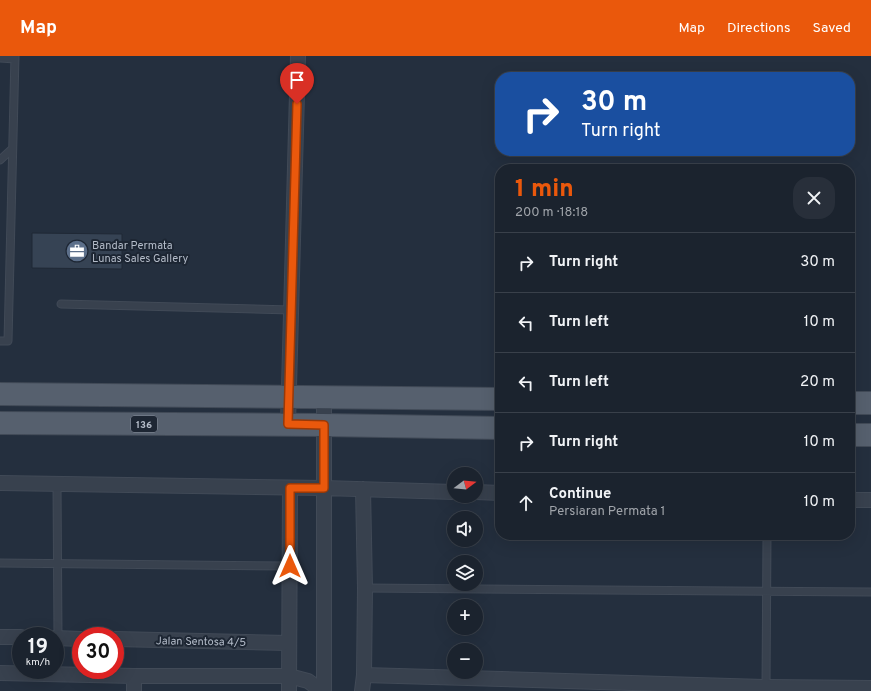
<!DOCTYPE html>
<meta charset="utf-8">
<style>
:root{--surface:#1b232e;--page:#282f3a;--text:#f1f3f6;--muted:#a0a4aa;--line:#39404a;--accent:#ea580c}
body{margin:0;font-family:Overpass,sans-serif;background:var(--page);color:var(--text);height:100vh;display:flex;flex-direction:column;font-size:15px;white-space:nowrap}
*{box-sizing:border-box;margin:0}
p{font-size:13px;color:var(--muted)}
.icon{flex:none;width:22px;height:22px;fill:none;stroke:currentColor;stroke-width:2;stroke-linecap:round;stroke-linejoin:round}
.map{position:relative;flex:1;overflow:hidden}
.sheet{position:absolute;left:495px;top:108px;width:360px;height:376px;display:flex;flex-direction:column;background:var(--surface);border-radius:16px;box-shadow:0 4px 16px #0002,0 0 0 1px var(--line)}
.sheet>*{flex:none}
.top-card{position:absolute;left:495px;top:16px;width:360px;height:84px;border-radius:16px;box-shadow:0 4px 16px #0002,0 0 0 1px var(--line);background:#1a4fa0;color:#fff;overflow:hidden}
.needle{width:26px;rotate:74deg}
.fabs{position:absolute;left:447px;top:411px;display:grid;gap:8px}
.fabs a{display:grid;place-items:center;width:36px;height:36px;border-radius:50%;background:var(--surface);box-shadow:0 4px 16px #0002,0 0 0 1px var(--line);font-size:20px}
.speed{position:absolute;left:12px;top:571px;display:flex;gap:8px;font-size:20px;font-weight:700;text-align:center}
.speed>*{display:grid;place-content:center;width:52px;height:52px;border-radius:50%;background:var(--surface);box-shadow:0 4px 16px #0002,0 0 0 1px var(--line);line-height:1}
.speed small{font-size:10px;font-weight:400}
.speed .limit{border:6px solid #d22;background:#fff;color:#111}
.pin{position:absolute;display:grid;place-items:center;width:34px;height:34px;color:#fff;margin:-41px -17px;border-radius:50% 50% 50% 0;rotate:-45deg;box-shadow:0 0 4px #0007}
.pin .icon{rotate:45deg}
.me{position:absolute;width:44px;margin:-22px;rotate:0deg;stroke-linejoin:round;filter:drop-shadow(0 0 3px #0008)}
.turn{display:flex;align-items:center;gap:14px;height:84px;padding:0 20px;font-size:18px}
.turn .icon{width:52px;height:52px;stroke-width:2.5}
.turn b{display:block;font-size:28px;line-height:34px}
.round{display:grid;place-items:center;flex:none;width:42px;height:42px;border-radius:16px;background:var(--page)}
.head{display:flex;align-items:center;justify-content:space-between;height:68px;padding:0 20px}
h1{font-size:24px;font-weight:800;line-height:30px;color:var(--accent)}
ul{padding:0;list-style:none}
li{display:flex;align-items:center;gap:12px;height:60px;padding:0 20px;border-top:1px solid var(--line)}
li div{flex:1}
li b{display:block;font-size:15px}
li em{font-style:normal}
header{display:flex;align-items:center;gap:24px;box-sizing:border-box;height:56px;padding:0 20px;background:var(--accent);color:#fff}
header strong{font-size:19px}
nav{display:flex;gap:22px;margin-inline-start:auto;font-size:14px}
.map>svg:first-child{display:block}
.building{fill:#364354;stroke:#1f2835}
.lines{fill:none;stroke-linecap:round;stroke-linejoin:round}
.lane-casing{stroke:#414a57;stroke-width:9}
.street-casing{stroke:#414a57;stroke-width:16}
.primary-casing{stroke:#414a57;stroke-width:24}
.lane{stroke:#38414e;stroke-width:7}
.street{stroke:#38414e;stroke-width:14}
.primary{stroke:#56606e;stroke-width:22}
.route-casing{stroke:#983908;stroke-width:10}
.route{stroke:#ea580c;stroke-width:7}
.labels{text-anchor:middle;stroke-width:4;stroke-linejoin:round;paint-order:stroke}
.shield{fill:#1d2633;stroke:#878f9c;stroke-width:1}
.shield-label{font-size:10px;font-weight:bold;fill:#b4bcc9}
.poi-label{font-size:11px;fill:#b4bcc9;stroke:#1d2633;text-anchor:start}
.street-label{font-size:11px;fill:#b4bcc9;stroke:#1d2633}
</style>
<header>
<strong>Map</strong>
<nav><a>Map</a><a>Directions</a><a>Saved</a></nav>
</header>
<div class="map">
<svg width="871" height="635" viewBox="0 0 871 635">
<rect width="100%" height="100%" fill="#242f3e"/>
<path class="building" d="M32,177l90,1v35l-90,-1z"/>
<g class="lines">
<g class="lane-casing">
<path id="lane" d="M0,2l15,1
M0,104l12,-11
M61,248l230,6
M0,285h8l7,-285
M57,428l1,154
M0,507l290,3
M365,532l506,4
M766,631l1,-152"/>
</g>
<g class="street-casing">
<path id="street" d="M324,341v294
M288,368l10,-368
M0,427l324,5 130,4
M363,433l2,99 -1,87 402,12 105,1
M476,436l24,1
M850,444h21
M0,581h21
M55,582l26,1
M115,583l173,4
M0,617l134,3h155l19,5 14,10
M134,635v-15
M289,635l1,-203
M362,635l2,-16"/>
</g>
<g class="primary-casing">
<path id="primary" d="M0,338l500,5
M850,347h21
M0,367l324,2 176,3
M850,379h21"/>
</g>
<use href="#lane" class="lane"/>
<use href="#street" class="street"/>
<use href="#primary" class="primary"/>
</g>
<g class="lines">
<g class="route-casing">
<path id="route" d="M290,510v-78h34v-63l-36,-1 9,-320"/>
</g>
<use href="#route" class="route"/>
</g>
<defs>
<g id="office-disc" transform="scale(1.15)"><circle r="9.5" fill="#5c6f8a" stroke="#1d2633"/><path d="M-6-3h4V-5.5h4V-3h4V5H-6ZM-1-4.5V-3h2v-1.5ZM-6 0V1H6V0Z" fill="#fff"/></g>
</defs>
<g fill-rule="evenodd">
<use href="#office-disc" x="77" y="195"/>
</g>
<g class="labels">
<rect class="shield" x="131" y="360" width="26" height="16" rx="3"/>
<g class="shield-label">
<text x="144" y="372">136</text>
</g>
<g class="poi-label">
<text x="92" y="193">Bandar Permata<tspan x="92" dy="13">Lunas Sales Gallery</tspan></text>
</g>
<g class="street-label">
<text transform="translate(201 585) rotate(1)" y="4">Jalan Sentosa 4/5</text>
</g>
</g>
</svg>
<div class="fabs">
<a><svg class="needle" viewBox="-14 -14 28 28"><path d="M0-13l5 13h-10z" fill="#e53935"/><path d="M0 13l5-13h-10z" fill="#a0a4aa"/></svg></a>
<a><svg class="icon" aria-label="sound" viewBox="0 0 24 24"><path d="M4 9h4l5-4v14l-5-4H4zM17 9q2 3 0 6"/></svg></a>
<a><svg class="icon" aria-label="layers" viewBox="0 0 24 24"><path d="M12 4l9 5-9 5-9-5zM3 14l9 5 9-5"/></svg></a>
<a>+</a>
<a>−</a>
</div>
<div class="speed"><div>19<small>km/h</small></div><div class="limit">30</div></div>
<div class="pin" style="left:297px;top:48px;background:#d93025"><svg class="icon" aria-label="arrive" viewBox="0 0 24 24"><path d="M6 21V4h12l-3 4 3 4H6"/></svg></div>
<svg class="me" style="left:290px;top:510px" viewBox="-20 -20 40 40"><path d="M0-17L14 15 0 8-14 15z" fill="#ea580c" stroke="#fff" stroke-width="4"/></svg>
<div class="top-card">
<div class="turn"><svg class="icon" aria-label="right" viewBox="0 0 24 24"><path d="M7 20v-9h11M14 6l5 5-5 5"/></svg><div><b>30 m</b>Turn right</div></div>
</div>
<section class="sheet">
<div class="head"><div><h1>1 min</h1><p>200 m · 18:18</p></div><a class="round"><svg class="icon" aria-label="close" viewBox="0 0 24 24"><path d="M6 6l12 12M18 6L6 18"/></svg></a></div>
<ul>
<li><svg class="icon" aria-label="right" viewBox="0 0 24 24"><path d="M7 20v-9h11M14 6l5 5-5 5"/></svg><div><b>Turn right</b></div><em>30 m</em></li>
<li><svg class="icon" aria-label="left" viewBox="0 0 24 24"><path d="M17 20v-9H6M10 6l-5 5 5 5"/></svg><div><b>Turn left</b></div><em>10 m</em></li>
<li><svg class="icon" aria-label="left" viewBox="0 0 24 24"><path d="M17 20v-9H6M10 6l-5 5 5 5"/></svg><div><b>Turn left</b></div><em>20 m</em></li>
<li><svg class="icon" aria-label="right" viewBox="0 0 24 24"><path d="M7 20v-9h11M14 6l5 5-5 5"/></svg><div><b>Turn right</b></div><em>10 m</em></li>
<li><svg class="icon" aria-label="ahead" viewBox="0 0 24 24"><path d="M12 20V5M6 11l6-6 6 6"/></svg><div><b>Continue</b><p>Persiaran Permata 1</p></div><em>10 m</em></li>
</ul>
</section>
</div>
